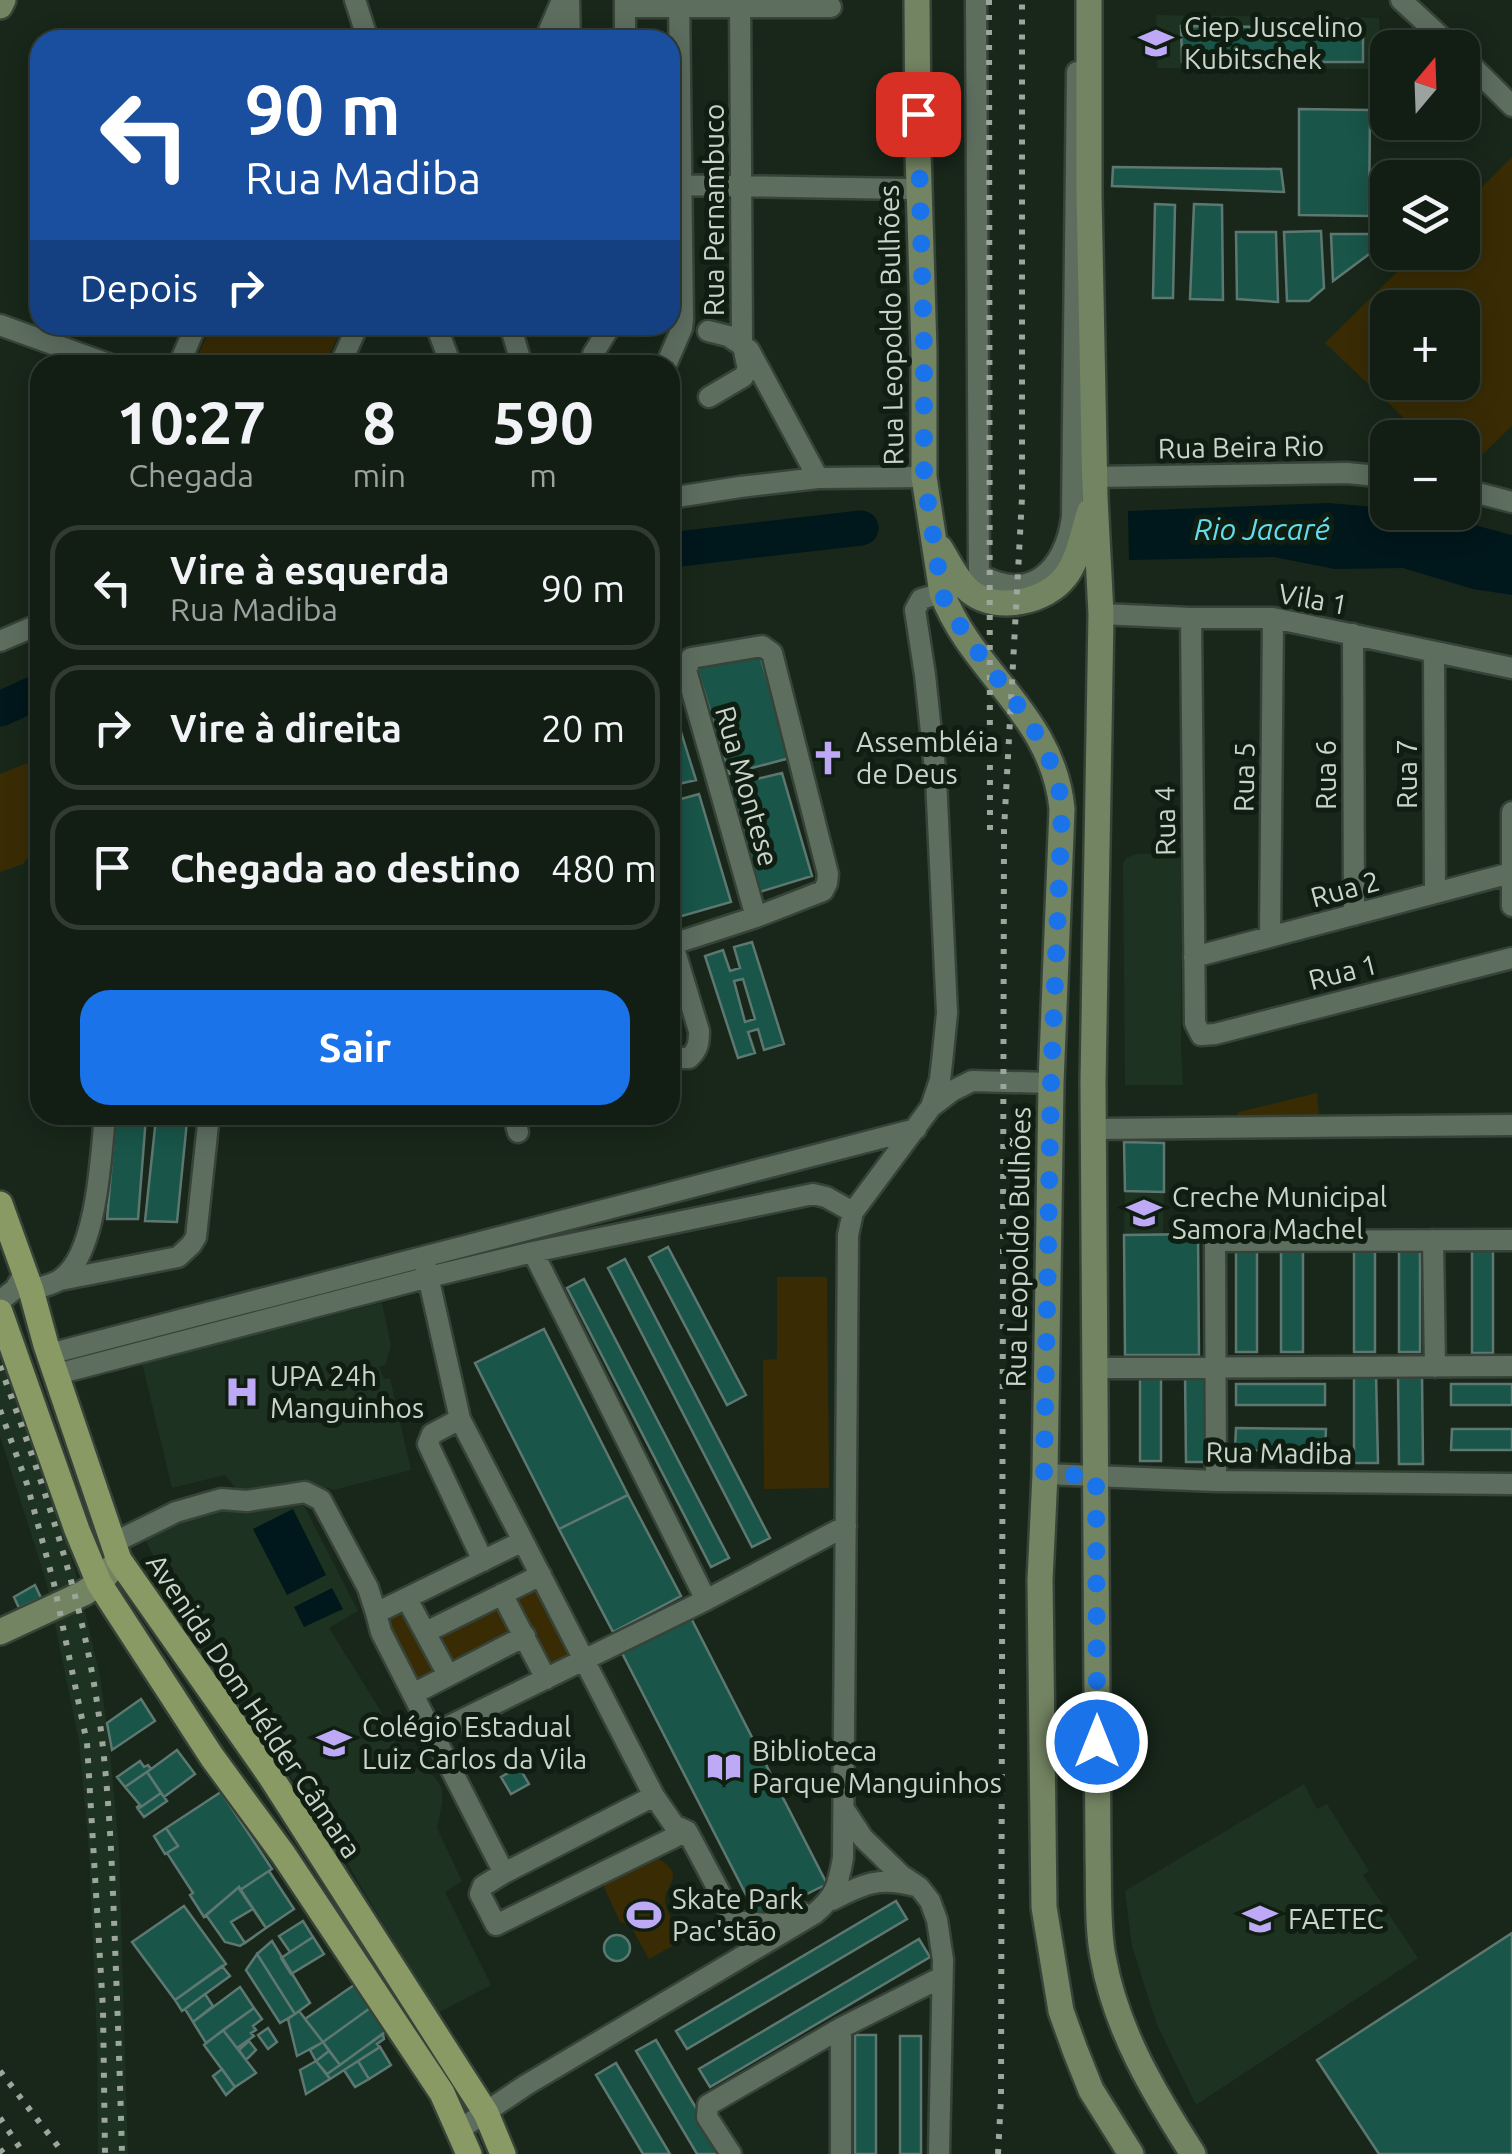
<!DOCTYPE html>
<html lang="pt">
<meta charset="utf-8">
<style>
:root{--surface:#121d14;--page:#1f2a22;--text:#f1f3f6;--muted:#9ca2a0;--line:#313b34;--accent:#1a73e8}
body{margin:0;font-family:Ubuntu,sans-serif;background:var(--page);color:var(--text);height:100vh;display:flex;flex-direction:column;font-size:38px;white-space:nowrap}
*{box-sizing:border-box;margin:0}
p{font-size:32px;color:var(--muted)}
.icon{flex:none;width:55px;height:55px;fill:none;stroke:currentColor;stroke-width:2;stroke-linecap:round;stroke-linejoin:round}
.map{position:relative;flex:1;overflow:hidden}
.details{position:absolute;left:30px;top:355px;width:650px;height:770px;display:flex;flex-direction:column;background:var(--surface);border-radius:30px;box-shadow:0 5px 25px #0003,0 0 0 2px var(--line)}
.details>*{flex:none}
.banner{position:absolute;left:30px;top:30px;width:650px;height:305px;border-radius:30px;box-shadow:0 5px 25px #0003,0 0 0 2px var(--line);background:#1a4fa0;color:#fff;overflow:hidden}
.needle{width:65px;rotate:19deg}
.fabs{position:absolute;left:1370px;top:30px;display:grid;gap:20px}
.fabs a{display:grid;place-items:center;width:110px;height:110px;border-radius:20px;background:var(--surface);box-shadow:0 5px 25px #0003,0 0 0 2px var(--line);font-size:50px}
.pin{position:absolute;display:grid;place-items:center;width:85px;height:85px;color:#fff;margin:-42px;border-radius:20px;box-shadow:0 5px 15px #0006}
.me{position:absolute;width:110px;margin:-55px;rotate:0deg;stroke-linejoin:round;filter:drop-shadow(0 0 8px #0008)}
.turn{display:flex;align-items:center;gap:35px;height:210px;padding:0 50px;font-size:45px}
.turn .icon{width:130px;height:130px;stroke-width:2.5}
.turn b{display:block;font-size:70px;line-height:85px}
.then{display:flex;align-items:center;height:95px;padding:0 50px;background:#0003;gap:20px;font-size:38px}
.eta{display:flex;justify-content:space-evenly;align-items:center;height:170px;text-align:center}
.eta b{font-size:60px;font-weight:700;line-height:70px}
.button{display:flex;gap:20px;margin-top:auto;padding:20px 50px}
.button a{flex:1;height:115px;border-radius:30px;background:var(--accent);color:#fff;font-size:40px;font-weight:700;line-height:115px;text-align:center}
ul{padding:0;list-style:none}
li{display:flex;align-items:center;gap:30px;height:125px;margin:0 20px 15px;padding:0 30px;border:5px solid var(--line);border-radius:30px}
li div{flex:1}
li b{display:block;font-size:38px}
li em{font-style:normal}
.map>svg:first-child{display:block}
.built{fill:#1e3221}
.green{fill:#392c05;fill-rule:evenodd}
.water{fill:#00171b}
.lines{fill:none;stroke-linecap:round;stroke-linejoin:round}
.river{stroke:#00171b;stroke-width:35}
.building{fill:#195549;stroke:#5e7871;stroke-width:2.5;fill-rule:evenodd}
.street-casing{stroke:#374338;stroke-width:25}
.secondary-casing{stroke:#374338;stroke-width:30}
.primary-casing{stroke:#374338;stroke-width:30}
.street{stroke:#5d6e5f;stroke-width:20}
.secondary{stroke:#738462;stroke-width:25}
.primary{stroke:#899a65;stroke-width:25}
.rail{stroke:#9ca69c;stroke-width:6;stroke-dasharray:5 10;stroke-linecap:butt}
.route{stroke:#1a73e8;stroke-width:18;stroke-dasharray:0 32.4}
.labels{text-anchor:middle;stroke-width:10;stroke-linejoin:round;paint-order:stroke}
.poi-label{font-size:28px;fill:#cbd4cb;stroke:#0f1e11;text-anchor:start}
.street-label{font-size:28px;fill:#cbd4cb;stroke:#0f1e11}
.water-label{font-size:30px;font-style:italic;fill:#63dcec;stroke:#0f1e11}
</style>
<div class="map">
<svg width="1512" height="2154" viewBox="0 0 1512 2154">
<rect width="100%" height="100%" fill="#18271a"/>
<path class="built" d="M1156,15l223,3 3,51 -225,-1z
M1136,854h37l6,3 3,5 -1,184 2,39h-58l-2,-221 3,-6z
M1125,1191l39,1 -1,43h-39z
M382,1303l9,43 -6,19 -6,2 5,12 6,-1 21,92 -77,20 -32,-9 -61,14 -16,-20 -53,13 -30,-125z
M0,1335l47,140 30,103 23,98 9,66 10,105 9,307h-30l-1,-114 -8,-191 -10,-108 -33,-160 -46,-145z
M300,1498l58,113 -29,17 53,85 1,9 24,41 27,13 8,12v15l-5,25 25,53 -17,11 46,93 -55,29 -98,-167 -34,-47 -46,-83 -10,4 -35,-74 -13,4 -57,-116 82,-31 12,9z
M1304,1784l13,25 10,-5 42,67 -6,4 55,83 -222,147 -39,-80 -25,-79 -7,-55z"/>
<path class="green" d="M1512,157v269l-49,47 -1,-35 -38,-1 -99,-94 91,-90 46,-1 1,-46zM1388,308h74v74h-74z
M212,325h132l-20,40h-131z
M40,758v83l-17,23 -23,8v-98z
M1317,1093l2,22 -85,3 5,-6z
M777,1277h50l2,211 -65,1 -1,-129 14,-1z
M535,1582l33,68 -1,8 -18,11 -39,-76z
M500,1602l16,30 -63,34 -18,-31z
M407,1607l36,67 -24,13 -32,-64 2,-5z
M659,1859c28,17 5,26 6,42 1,12 13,27 20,38l-36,20 -19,-34 -10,-3 -17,-37z"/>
<path class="water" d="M1329,503l58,5 1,4c43,0 82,12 124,23v60l-39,-6 -70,-21 -68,1 -61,-12 -145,3 -1,-49z
M293,1509l33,66 -39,20 -34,-66z
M332,1588l11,21 -39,18 -10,-20z"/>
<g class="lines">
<path class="river" d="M670,550l191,-22
M0,709l40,-18"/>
</g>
<path class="building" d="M1181,26l182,2v34h-181z
M1299,109l71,1 -1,106 -70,-1z
M1113,167l168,2 3,23 -172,-6z
M1155,204l20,1 -2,93h-20z
M1194,204l28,1 1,95 -33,-1z
M1383,222h5v18l-55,41 -2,-47h52z
M1321,231l3,57 -15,13h-22l-3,-69z
M1236,232h40l2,70 -41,-3z
M760,655l30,103 -61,16 -32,-106z
M670,697l26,83 -26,6z
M782,773l30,103 -59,18 -31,-107z
M699,794l32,108 -56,16 -5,-17v-99z
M752,942l32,102 -20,6 -6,-21 -10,3 7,21 -17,5 -33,-102 18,-6 7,21 10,-3 -6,-21zM743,979l12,40 -10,3 -11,-41z
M116,1115l30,2 -8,102h-31z
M156,1118l31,3 -10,101 -32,-1z
M1124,1142l40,1v49l-39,-1z
M1198,1234l1,121h-74l-1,-120z
M1236,1243h21v109h-21z
M1354,1243l21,1v108h-21z
M1472,1243h21v110h-21z
M1281,1244h22v108h-22z
M1399,1244h21v108h-21z
M668,1247l78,148 -19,10 -78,-148z
M625,1259l145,279 -18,9 -144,-279z
M584,1279l145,279 -18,9 -144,-279z
M544,1329l84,166 -69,34 -84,-166z
M1140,1372l21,1v88h-21z
M1185,1373h22v89h-21z
M1354,1373h22l2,90h-24z
M1422,1374l1,90h-24l-1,-89z
M1236,1384h89v21h-89z
M1451,1384h61v21h-61z
M1236,1428l90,1 -1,22 -90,-1z
M1452,1429h60v21h-61z
M628,1495l53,101 -68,36 -54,-103z
M35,1585l6,13 -22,10 -5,-11z
M690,1616l137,268 -69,34 -137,-267z
M141,1699l14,22 -43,29 -5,-27z
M177,1750l18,24 -31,23 -17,-25z
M140,1761l4,6 4,-2 3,4 -26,18 -8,-10z
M519,1767l10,17 -18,10 -10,-17z
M147,1772l14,21 -23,16 -1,-2 3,-2 -15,-18z
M221,1792l51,77 -32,21 -1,-3 -35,30 -14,-22 3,-2 -26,-40 11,-7 -12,-18z
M161,1793l6,8 -23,16 -6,-8z
M166,1828l12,18 -13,8 -11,-18z
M269,1871l25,38 -28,19 -26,-38z
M239,1887l27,41 -26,18 -15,-4 -19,-27z
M896,1901l11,18 -220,130 -11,-18z
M184,1906l42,58 -51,36 -43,-58z
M253,1909l13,19 -21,15 -14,-21z
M303,1921l10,16 -23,15 -11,-16z
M1512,1933v221h-133l-62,-94z
M604 1948a13 13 0 1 1 26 0a13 13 0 1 1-26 0Z
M313,1937l11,17 -33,20 -10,-16z
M919,1939l11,18 -220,130 -11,-18z
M272,1941l38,62 -15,11 -38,-60z
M257,1954l38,60 -15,9 -34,-53z
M222,1966l8,10 -48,35 -7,-11z
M357,1983l16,23 -50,36 -18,-23z
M240,1987l14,21 -48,35 -13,-21z
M205,1994l8,12 -20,16 -8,-13z
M373,2006l16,23 -49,36 -17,-23z
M254,2008l8,11 -9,7 3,4 -5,3 3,3 -17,12 -14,-18z
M299,2011l24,31 -26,14 -9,-37z
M268,2028l9,14 -9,7 -10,-14z
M223,2030l33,43 -21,14 -31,-42z
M383,2034l1,5 -7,5 3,3 -50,32 -3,-5z
M855,2035h21v119h-21z
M900,2036h21v118h-21z
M656,2040l67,114h-26l-61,-103z
M249,2041l7,9 -10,10 -7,-10z
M323,2042l6,9 -13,10 -6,-11z
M380,2047l11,18 -22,14 -11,-18z
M329,2051l11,14 -13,9 -11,-13z
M316,2061l14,18 -24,15 -6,-24z
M358,2061l11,18 -14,8 -11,-17z
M616,2063l54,91h-27l-47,-79z
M222,2069l13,18 -9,8 -13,-19z"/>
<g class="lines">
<g class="street-casing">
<path id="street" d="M355,0l13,40
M569,0l1,40
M976,0l3,574c52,30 86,-5 93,-57l5,-445
M1401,0l52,48
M625,7h206
M545,40l17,-40
M625,40v-40
M1462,56l50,50
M670,185l237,4
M0,325l111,40
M436,325l15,40
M510,325l12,40
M708,331l20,5 21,14 69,128
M593,354l18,-29
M179,365l17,-40
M340,365l18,-40
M666,365l16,-37 1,-9 -4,-319
M709,397l34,-20 5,-7 -6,-29 -2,-341
M1095,477l252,-4 41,4
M1462,489l50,13
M670,498l70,-11 78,-9 106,-1
M1101,614l90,4h82l239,50
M1191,618l4,405 6,12 14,-1 297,-76
M1353,634l1,281
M0,641l40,-17
M1434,653l1,240
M1512,812v94
M670,935l29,96c0,12 -1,19 -10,27h-11l-8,-7
M1270,937l3,-319
M673,944l83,-27 67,-26 4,-8 1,-9 -56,-221 -10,-7 -71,12 -5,12 70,247
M1194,957l317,-84
M931,1107l21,-16 20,-10 79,2
M513,1115l5,17
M1095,1129l417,-4
M1433,1240l2,127
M533,1252l173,348 140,-74
M426,1267l34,152 63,122
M60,1280l118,-23 13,-12 5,-8 13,-122
M31,1290c9,-3 22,-5 30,-11 36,-25 40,-123 44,-164
M0,1301l15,-12 10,-17
M49,1354l867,-225
M1096,1368l416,-2
M57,1374l372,-97 104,-25 280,-58 13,3 27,15
M460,1419l-28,15 -4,10 55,117
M1045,1474l171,7 296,3
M1216,1481l-1,-240 297,-1
M523,1541l131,255 -150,77 -123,-241 -5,-19z
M113,1543l63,-31 45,-13 26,2 58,-9 16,8 47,88 8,25
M502,1594l44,85
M407,1599l41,76
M426,1632l115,-57
M413,1694l112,-58
M433,1734l273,-134
M844,1809l19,29 38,37 18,12 11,14 7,19 6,40 -4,194
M687,1831l48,90 30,3 38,-11
M504,1873l-21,13 -3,8 16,31 191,-94 -13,-6 -20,-29
M832,1900c31,-16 48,-24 83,-14
M459,2130l67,-45 288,-171c22,-18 24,-29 29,-56l5,-623 5,-23 78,-105 9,-27 3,-27 4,-40 -11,-234 -11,-104 -10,-65 6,-11 21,-6
M731,2154l-24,-37 1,-12 133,-77 101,-51
M841,2154v-126"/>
</g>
<g class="secondary-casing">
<path id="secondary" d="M917,0l1,152 6,198v127l18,116c30,80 111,122 120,216l-11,274 -6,391 -5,106 4,327 17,104 14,39 16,40 40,64
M1089,0v194l6,304 6,116 -8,468 5,774c1,32 -1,70 5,101 13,73 51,136 90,197
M0,6l3,-6
M940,548c9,14 18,35 32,45 26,19 74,9 93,-16 14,-17 18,-46 25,-66
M0,1632l84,-39 15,-10 20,-23"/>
</g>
<g class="primary-casing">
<path id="primary" d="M0,1204l31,86 15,55 73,215 152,217 215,336 17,41
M0,1312l77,218 22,53 113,174 71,97 159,239 27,61"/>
</g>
<use href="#street" class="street"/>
<use href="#secondary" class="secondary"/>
<use href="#primary" class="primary"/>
<path class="rail" d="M989,0l1,834
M0,1366c37,101 74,205 93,312 14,79 18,160 21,241 3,78 6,157 8,235
M0,1410l27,74 27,100 33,159 16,266 2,145
M0,2071l64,83
M0,2118l24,36
M0,2149l4,5
M998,2154l3,-56 3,-1268 18,-332v-498"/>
</g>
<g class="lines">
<path class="route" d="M918,114l6,236v127l18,116c5,15 14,27 23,40 37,57 90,105 97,175l-11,275 -7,391 52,2 1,266"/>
</g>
<defs>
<g id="school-bare" transform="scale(2.7)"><path d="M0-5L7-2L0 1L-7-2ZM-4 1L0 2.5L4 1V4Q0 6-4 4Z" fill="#bda9f5" stroke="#0f1e11" stroke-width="2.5" paint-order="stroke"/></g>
<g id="church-bare" transform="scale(2.7)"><path d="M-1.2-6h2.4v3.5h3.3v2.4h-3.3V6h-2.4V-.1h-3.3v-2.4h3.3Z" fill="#bda9f5" stroke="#0f1e11" stroke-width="2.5" paint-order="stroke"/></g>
<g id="hospital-bare" transform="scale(2.7)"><path d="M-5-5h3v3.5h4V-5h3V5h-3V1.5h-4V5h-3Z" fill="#bda9f5" stroke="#0f1e11" stroke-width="2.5" paint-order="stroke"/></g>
<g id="library-bare" transform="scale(2.7)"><path d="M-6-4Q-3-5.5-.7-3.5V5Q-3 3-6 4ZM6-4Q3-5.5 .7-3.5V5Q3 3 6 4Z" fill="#bda9f5" stroke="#0f1e11" stroke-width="2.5" paint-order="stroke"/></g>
<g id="stadium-bare" transform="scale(2.7)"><path d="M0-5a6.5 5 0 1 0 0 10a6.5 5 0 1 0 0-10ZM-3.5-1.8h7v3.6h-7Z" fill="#bda9f5" stroke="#0f1e11" stroke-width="2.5" paint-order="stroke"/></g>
</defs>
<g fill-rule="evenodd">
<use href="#school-bare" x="1156" y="43"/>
<use href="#church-bare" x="828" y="758"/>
<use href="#school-bare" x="1144" y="1213"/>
<use href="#hospital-bare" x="242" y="1392"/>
<use href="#school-bare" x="334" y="1743"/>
<use href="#library-bare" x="724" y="1767"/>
<use href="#stadium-bare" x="644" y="1915"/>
<use href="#school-bare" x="1260" y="1919"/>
</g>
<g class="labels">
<g class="poi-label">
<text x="1184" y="37">Ciep Juscelino<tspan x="1184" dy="32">Kubitschek</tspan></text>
<text x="856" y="752">Assembléia<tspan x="856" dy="32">de Deus</tspan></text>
<text x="1172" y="1207">Creche Municipal<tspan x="1172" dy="32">Samora Machel</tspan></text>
<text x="270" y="1386">UPA 24h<tspan x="270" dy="32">Manguinhos</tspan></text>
<text x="362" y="1737">Colégio Estadual<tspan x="362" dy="32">Luiz Carlos da Vila</tspan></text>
<text x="752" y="1761">Biblioteca<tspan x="752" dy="32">Parque Manguinhos</tspan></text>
<text x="672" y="1909">Skate Park<tspan x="672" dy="32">Pac'stão</tspan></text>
<text x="1288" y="1929">FAETEC</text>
</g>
<g class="street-label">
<text transform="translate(714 210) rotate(-90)" y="10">Rua Pernambuco</text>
<text transform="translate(891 325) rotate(-91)" y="10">Rua Leopoldo Bulhões</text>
<text transform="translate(1241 447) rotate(-1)" y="10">Rua Beira Rio</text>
<text transform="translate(1313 599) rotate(10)" y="10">Vila 1</text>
<text transform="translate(1407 774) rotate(-90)" y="10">Rua 7</text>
<text transform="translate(1326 775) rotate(-90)" y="10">Rua 6</text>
<text transform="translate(1244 777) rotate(-89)" y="10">Rua 5</text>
<text transform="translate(747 786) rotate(74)" y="10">Rua Montese</text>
<text transform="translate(1165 821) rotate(-91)" y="10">Rua 4</text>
<text transform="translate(1345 889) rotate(-15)" y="10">Rua 2</text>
<text transform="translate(1343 972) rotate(-14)" y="10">Rua 1</text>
<text transform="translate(1018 1247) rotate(-89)" y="10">Rua Leopoldo Bulhões</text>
<text transform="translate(1279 1453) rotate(1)" y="10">Rua Madiba</text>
<text transform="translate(254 1706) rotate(56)" y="10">Avenida Dom Hélder Câmara</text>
</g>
<g class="water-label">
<text x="1262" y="540">Rio Jacaré</text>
</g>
</g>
</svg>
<div class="fabs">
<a><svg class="needle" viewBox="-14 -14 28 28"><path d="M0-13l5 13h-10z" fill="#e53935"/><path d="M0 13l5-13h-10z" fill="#9ca2a0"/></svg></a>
<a><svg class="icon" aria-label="layers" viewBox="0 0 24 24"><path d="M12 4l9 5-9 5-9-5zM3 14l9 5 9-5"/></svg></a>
<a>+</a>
<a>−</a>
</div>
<div class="pin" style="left:918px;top:114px;background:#d93025"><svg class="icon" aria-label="arrive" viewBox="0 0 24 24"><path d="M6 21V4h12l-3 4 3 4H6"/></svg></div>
<svg class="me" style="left:1097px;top:1742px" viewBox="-20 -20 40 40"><circle r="17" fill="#1a73e8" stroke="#fff" stroke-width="3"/><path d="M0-11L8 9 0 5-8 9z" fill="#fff"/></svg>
<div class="banner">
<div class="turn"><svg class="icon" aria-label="left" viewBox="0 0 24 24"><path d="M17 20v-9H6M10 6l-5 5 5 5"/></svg><div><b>90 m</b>Rua Madiba</div></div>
<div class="then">Depois<svg class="icon" aria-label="right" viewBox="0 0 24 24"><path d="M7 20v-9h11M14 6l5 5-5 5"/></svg></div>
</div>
<section class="details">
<div class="eta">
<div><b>10:27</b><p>Chegada</p></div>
<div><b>8</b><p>min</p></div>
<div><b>590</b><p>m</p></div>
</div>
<ul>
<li><svg class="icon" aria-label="left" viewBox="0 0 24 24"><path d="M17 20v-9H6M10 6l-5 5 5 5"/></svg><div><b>Vire à esquerda</b><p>Rua Madiba</p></div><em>90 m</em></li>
<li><svg class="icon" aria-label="right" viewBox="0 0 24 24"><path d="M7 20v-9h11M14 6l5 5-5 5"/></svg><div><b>Vire à direita</b></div><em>20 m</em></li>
<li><svg class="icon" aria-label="arrive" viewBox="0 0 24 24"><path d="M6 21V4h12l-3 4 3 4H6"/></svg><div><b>Chegada ao destino</b></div><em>480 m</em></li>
</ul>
<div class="button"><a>Sair</a></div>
</section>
</div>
